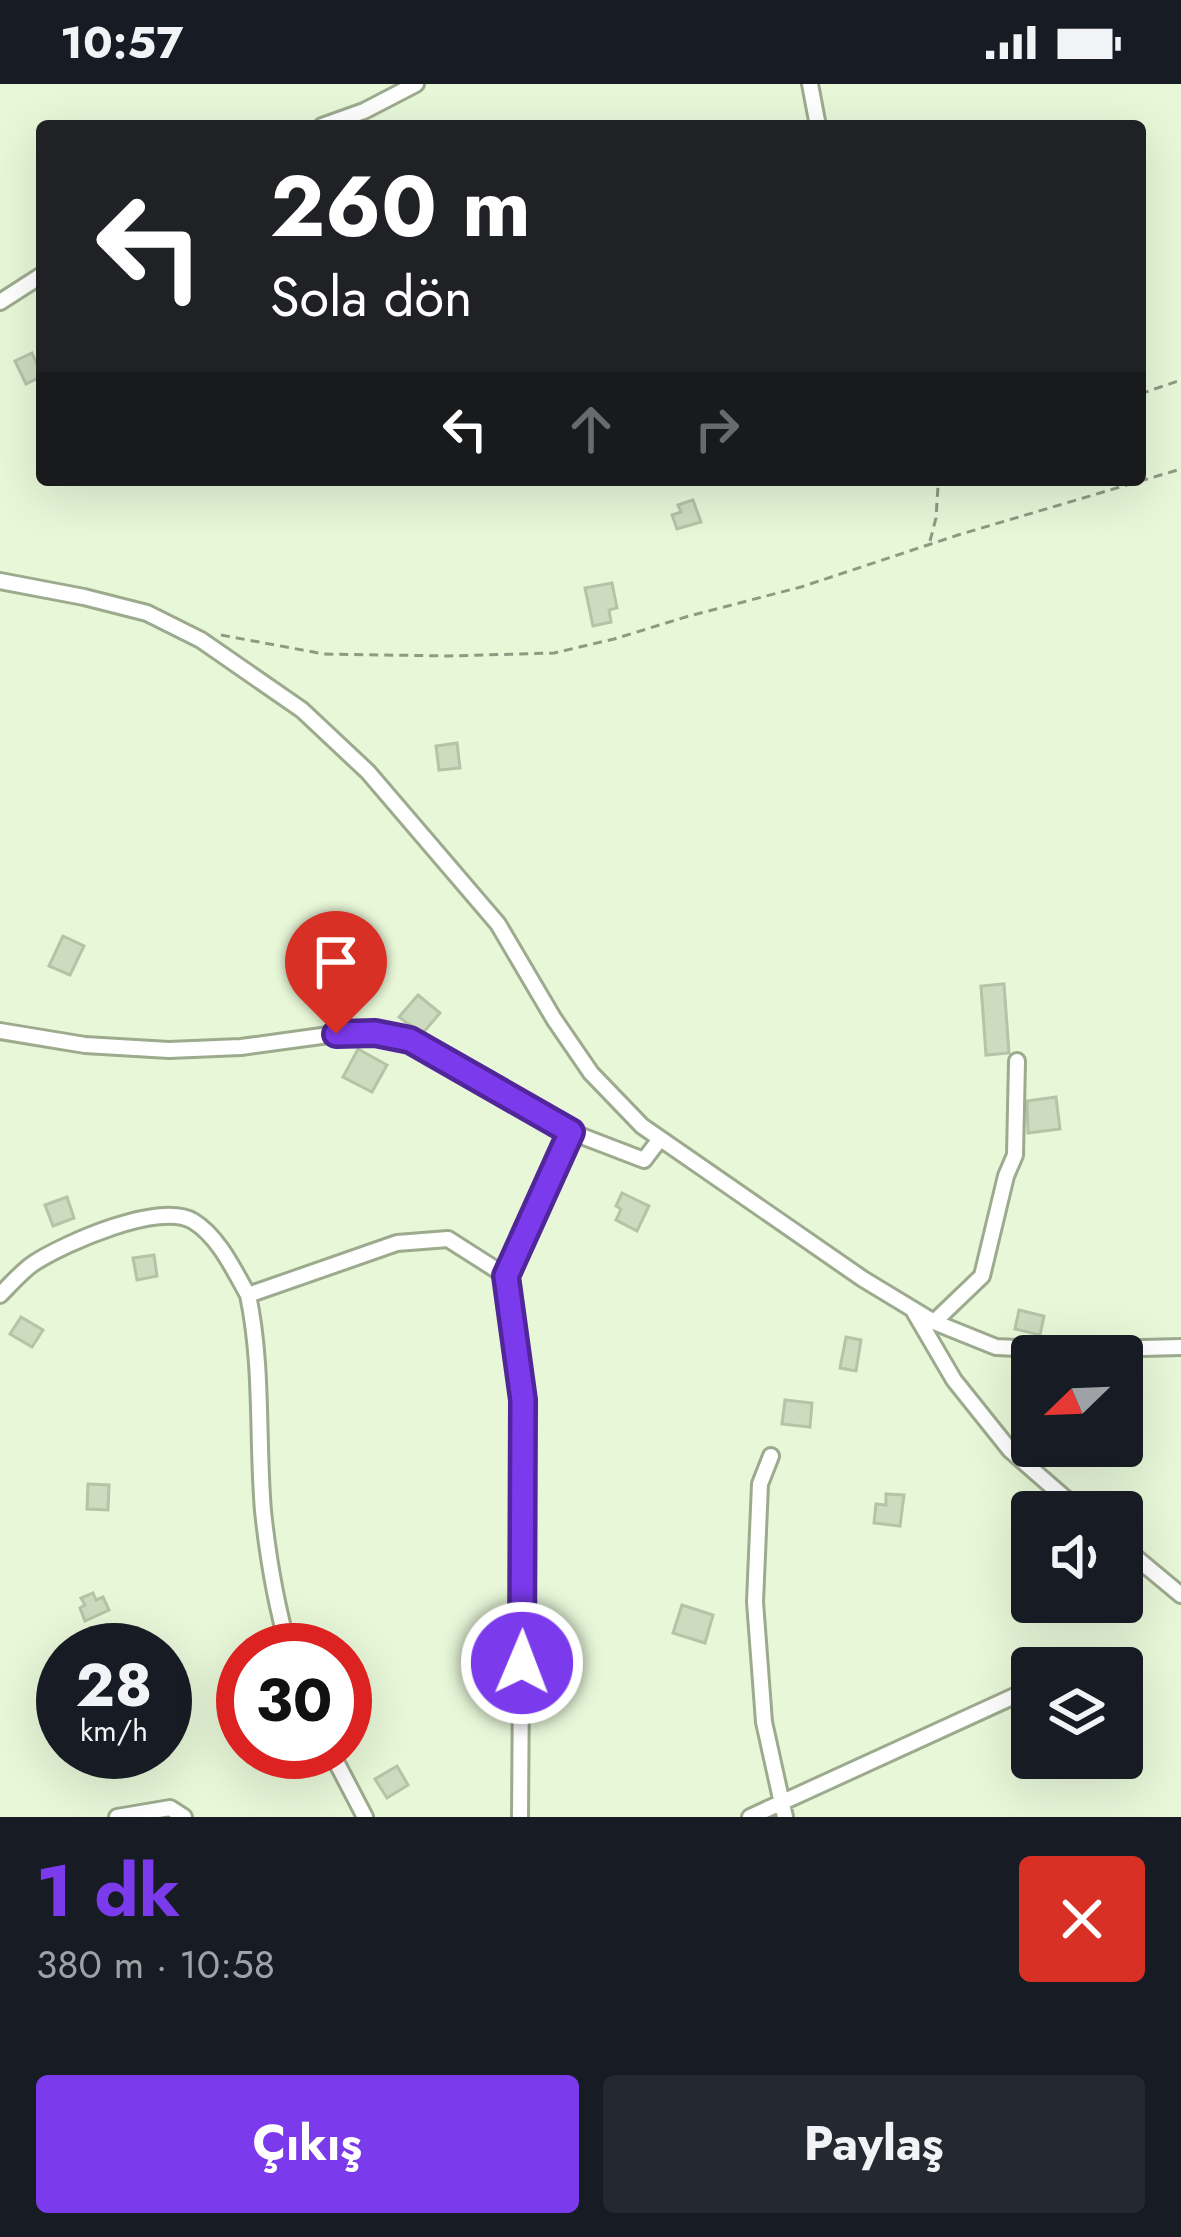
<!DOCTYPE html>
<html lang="tr">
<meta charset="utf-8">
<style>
:root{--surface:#171b24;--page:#242831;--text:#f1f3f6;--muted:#9ea1a6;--accent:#7c3aed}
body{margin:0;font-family:Jost,sans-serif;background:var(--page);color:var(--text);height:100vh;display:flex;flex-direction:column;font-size:45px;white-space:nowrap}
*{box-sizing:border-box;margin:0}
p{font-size:39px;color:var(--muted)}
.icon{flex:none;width:66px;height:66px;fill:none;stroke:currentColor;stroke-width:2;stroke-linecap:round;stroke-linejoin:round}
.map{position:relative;height:1733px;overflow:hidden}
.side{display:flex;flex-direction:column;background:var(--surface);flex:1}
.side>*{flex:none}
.top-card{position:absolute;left:36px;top:36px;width:1110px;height:366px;border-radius:12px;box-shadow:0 12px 48px #0002;background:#202124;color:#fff;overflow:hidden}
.needle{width:78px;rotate:247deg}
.tools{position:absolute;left:1011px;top:1251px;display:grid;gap:24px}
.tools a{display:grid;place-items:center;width:132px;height:132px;border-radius:12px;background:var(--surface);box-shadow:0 12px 48px #0002;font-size:60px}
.speed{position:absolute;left:36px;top:1539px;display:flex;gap:24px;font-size:60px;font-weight:700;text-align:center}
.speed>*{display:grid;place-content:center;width:156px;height:156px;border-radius:50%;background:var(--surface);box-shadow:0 12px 48px #0002;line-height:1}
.speed small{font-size:30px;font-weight:400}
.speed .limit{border:18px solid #d22;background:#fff;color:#111}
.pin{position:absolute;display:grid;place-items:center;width:102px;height:102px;color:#fff;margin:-123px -51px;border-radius:50% 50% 50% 0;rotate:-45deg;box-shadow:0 0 12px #0007}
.pin .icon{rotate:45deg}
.me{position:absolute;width:132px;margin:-66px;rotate:1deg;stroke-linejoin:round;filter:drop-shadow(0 0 9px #0008)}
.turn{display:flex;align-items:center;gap:42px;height:252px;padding:0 36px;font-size:54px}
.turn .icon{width:156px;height:156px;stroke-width:2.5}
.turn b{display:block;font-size:84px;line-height:102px}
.lanes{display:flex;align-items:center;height:114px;padding:0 36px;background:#0003;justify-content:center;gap:60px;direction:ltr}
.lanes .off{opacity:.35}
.round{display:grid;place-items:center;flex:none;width:126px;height:126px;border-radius:12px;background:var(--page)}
.headline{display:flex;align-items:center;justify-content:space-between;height:204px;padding:0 36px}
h1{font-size:72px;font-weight:700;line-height:90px;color:var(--accent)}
.primary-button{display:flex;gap:24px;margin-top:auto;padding:24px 36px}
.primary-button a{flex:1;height:138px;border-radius:12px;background:var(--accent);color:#fff;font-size:48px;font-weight:700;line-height:138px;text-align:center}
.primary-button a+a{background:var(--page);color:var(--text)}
.status{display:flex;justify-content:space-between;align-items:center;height:84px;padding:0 60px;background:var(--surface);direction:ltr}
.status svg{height:33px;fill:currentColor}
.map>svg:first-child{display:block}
.building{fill:#cddcbe;stroke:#b5c3a6;stroke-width:3}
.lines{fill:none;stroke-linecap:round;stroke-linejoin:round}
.minor-casing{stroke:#9caa8d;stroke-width:20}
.path{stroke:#8f9a83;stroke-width:3;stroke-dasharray:9 6;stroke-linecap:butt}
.minor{stroke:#fff;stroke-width:14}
.route-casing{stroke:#51269a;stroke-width:30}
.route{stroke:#7c3aed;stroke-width:21}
</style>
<div class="status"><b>10:57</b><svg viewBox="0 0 49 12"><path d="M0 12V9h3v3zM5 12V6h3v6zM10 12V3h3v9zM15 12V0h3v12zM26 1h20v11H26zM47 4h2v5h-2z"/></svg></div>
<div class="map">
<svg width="1181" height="1733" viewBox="0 0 1181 1733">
<rect width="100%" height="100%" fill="#e8f7d8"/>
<path class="building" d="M32,269l10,23 -16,8 -11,-23z
M693,416l8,22 -24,7 -5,-14 9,-3 -3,-7z
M612,499l5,25 -8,2 2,12 -18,4 -8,-38z
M457,659l3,25 -21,2 -3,-24z
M63,852l21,10 -14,29 -21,-9z
M1004,900l5,69 -23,2 -5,-69z
M418,911l22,18 -18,21 -23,-17z
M358,965l29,16 -15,27 -29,-15z
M1056,1013l4,32 -32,4 -1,-32z
M622,1109l27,13 -12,25 -21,-11 5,-11 -5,-3z
M67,1113l7,21 -21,8 -8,-21z
M154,1171l3,21 -20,4 -4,-22z
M1019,1226l25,6 -4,19 -25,-6z
M21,1233l22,13 -11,17 -22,-13z
M846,1253l15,3 -5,31 -16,-3z
M785,1316l27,3 -2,24 -28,-3z
M88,1400l21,1 -1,25 -21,-1z
M886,1410l18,1 -4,31 -26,-3 2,-19 10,1z
M93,1509l3,7 7,-3 6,13 -24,11 -5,-13 5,-3 -4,-7z
M682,1521l31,10 -8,28 -32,-10z
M397,1682l11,19 -21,13 -12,-19z"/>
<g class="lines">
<g class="minor-casing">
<path id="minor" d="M810,0l8,42
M322,42l42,-15 52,-27
M0,218l42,-27
M0,497l84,16 63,16 54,27 101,70 66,62 130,152 56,95 37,54 51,53 221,153 71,43 62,25 71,3 114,-3
M0,947l85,14 84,5 72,-3 95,-13 39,-2 35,8 161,92 73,28 16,-21
M0,1211c11,-11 22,-24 34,-32 31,-20 126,-62 159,-42 25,15 41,49 55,74
M913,1226l41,70 56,70 71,62
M934,1238l48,-46 24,-100 9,-21 2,-94
M771,1372l-11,28 -5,118 9,120 21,95
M1122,1462l59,49
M289,1566c-13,-45 -21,-92 -26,-139 -6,-72 0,-145 -15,-216l149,-52 51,-4 58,37
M331,1668l34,65
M117,1733l53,-9 14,9
M520,1733l3,-417 -17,-124 65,-144
M750,1733l282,-129"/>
</g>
<path class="path" d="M1140,310l41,-14
M930,457l6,-23 2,-32 6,-6
M221,551l103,19 123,2 107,-3 60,-14 75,-23 112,-29 157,-52 223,-66"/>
<use href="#minor" class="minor"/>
</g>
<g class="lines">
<g class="route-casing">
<path id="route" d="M336,950l39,-1 35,7 161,92 -65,144 17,124 -1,263"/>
</g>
<use href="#route" class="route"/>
</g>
</svg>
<div class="tools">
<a><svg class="needle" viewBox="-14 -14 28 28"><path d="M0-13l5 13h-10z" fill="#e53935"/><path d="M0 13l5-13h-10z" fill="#9ea1a6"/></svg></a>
<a><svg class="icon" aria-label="sound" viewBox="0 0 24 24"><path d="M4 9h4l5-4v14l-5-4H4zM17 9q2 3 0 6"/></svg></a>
<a><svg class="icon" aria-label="layers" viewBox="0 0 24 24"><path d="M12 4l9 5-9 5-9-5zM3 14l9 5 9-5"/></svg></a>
</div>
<div class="speed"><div>28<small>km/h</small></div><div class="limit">30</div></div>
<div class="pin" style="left:336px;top:950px;background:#d93025"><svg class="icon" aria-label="arrive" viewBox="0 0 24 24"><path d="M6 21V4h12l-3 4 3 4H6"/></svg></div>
<svg class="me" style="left:522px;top:1579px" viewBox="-20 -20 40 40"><circle r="17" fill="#7c3aed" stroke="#fff" stroke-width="3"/><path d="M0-11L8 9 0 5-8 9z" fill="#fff"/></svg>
<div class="top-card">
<div class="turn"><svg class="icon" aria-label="left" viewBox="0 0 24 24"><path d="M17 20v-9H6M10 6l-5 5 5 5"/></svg><div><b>260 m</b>Sola dön</div></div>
<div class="lanes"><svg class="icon" aria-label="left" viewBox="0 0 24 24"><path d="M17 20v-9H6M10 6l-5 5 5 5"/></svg><svg class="icon off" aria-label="ahead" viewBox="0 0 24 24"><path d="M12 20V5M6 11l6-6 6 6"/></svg><svg class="icon off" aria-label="right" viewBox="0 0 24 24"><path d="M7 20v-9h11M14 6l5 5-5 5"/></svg></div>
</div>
</div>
<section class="side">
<div class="headline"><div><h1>1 dk</h1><p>380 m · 10:58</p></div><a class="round" style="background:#d93025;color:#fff"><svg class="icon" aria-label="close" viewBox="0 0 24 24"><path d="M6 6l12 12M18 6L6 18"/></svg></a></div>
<div class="primary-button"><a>Çıkış</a><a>Paylaş</a></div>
</section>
